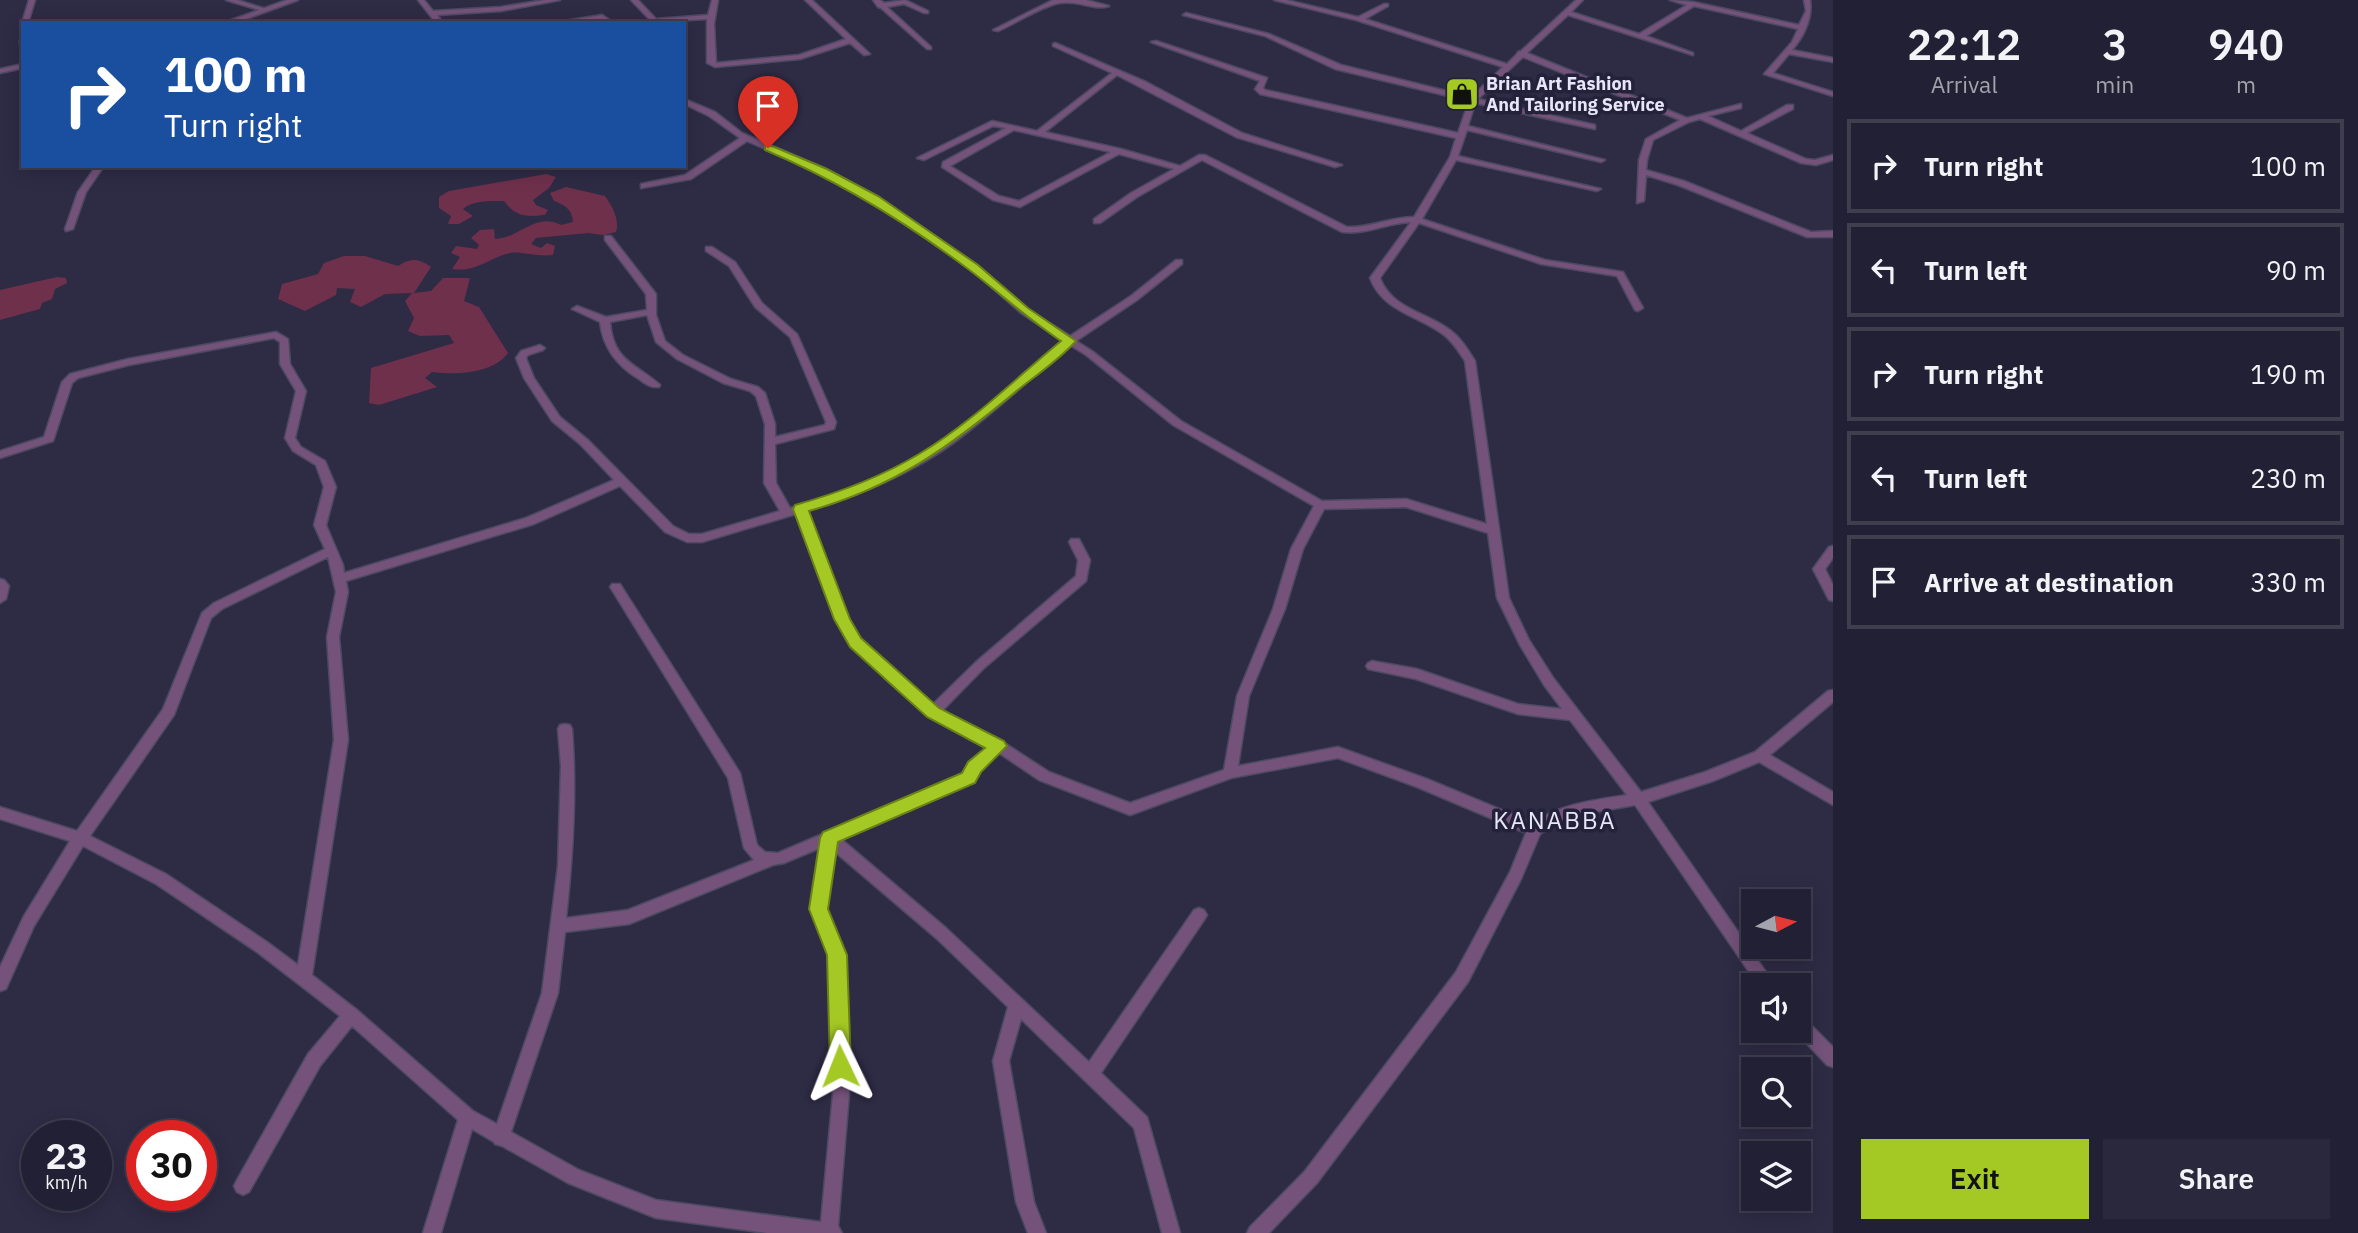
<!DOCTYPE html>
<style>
:root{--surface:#222034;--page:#2a283c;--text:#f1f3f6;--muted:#a2a3ac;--line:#3f3e4f;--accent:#a4c824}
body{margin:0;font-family:"IBM Plex Sans",sans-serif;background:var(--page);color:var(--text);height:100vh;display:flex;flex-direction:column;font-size:26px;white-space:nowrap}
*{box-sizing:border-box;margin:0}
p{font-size:23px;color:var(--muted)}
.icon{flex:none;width:38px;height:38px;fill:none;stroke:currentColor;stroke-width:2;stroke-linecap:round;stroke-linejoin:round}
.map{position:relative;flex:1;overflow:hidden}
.panel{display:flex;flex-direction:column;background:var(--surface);width:525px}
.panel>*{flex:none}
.hud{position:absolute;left:21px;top:21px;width:665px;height:147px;border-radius:0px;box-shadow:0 4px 18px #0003,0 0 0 2px var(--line);background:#1a4fa0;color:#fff;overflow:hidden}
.needle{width:46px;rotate:83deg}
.tools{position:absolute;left:1741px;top:889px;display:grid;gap:14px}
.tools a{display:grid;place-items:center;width:70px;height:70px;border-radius:0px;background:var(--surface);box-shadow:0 4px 18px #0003,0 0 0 2px var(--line);font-size:35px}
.speed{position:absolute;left:21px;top:1120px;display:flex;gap:14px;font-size:35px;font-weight:700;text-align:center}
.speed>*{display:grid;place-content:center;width:91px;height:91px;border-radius:50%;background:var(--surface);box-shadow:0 4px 18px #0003,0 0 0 2px var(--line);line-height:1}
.speed small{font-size:18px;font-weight:400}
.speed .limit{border:10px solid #d22;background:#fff;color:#111}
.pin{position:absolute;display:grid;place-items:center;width:60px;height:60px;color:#fff;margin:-72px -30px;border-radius:50% 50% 50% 0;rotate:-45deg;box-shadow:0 0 7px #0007}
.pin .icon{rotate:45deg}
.me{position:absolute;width:77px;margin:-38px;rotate:358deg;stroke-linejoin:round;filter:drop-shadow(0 0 5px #0008)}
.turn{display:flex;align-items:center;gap:24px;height:147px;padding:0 28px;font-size:32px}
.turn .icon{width:91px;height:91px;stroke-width:2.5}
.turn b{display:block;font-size:49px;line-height:60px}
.eta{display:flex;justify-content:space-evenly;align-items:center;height:119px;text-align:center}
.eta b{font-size:42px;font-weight:600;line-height:49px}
.primary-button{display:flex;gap:14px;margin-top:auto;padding:14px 28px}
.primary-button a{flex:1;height:80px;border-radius:0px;background:var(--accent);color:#111;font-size:28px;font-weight:600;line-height:80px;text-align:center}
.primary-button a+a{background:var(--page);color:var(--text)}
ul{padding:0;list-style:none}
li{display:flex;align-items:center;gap:21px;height:94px;margin:0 14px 10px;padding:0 14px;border:4px solid var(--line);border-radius:0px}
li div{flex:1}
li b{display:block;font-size:26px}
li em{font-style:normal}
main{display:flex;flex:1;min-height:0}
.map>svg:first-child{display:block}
.green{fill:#6f304c}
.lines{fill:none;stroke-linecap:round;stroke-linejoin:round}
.minor-casing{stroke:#4c4962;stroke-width:3}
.tertiary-casing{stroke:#4c4962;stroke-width:3}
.minor{fill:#74527a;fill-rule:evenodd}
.tertiary{fill:#74527a;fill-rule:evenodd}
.route{fill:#a4c824;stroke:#6b8217;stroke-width:2}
.labels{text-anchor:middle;stroke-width:7;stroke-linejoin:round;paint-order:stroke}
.far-poi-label{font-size:18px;font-weight:bold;fill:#e8e7f9;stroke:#24213b;text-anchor:start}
.quarter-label{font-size:24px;letter-spacing:2px;fill:#e8e7f9;stroke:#24213b}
</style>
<main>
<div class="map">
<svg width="1833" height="1233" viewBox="0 0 1833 1233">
<rect width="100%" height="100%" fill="#2e2b45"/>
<path class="green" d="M546,174l10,3 -7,11 -16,12 3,5 12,5 -3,5c-20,2 -29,2 -41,-14 -13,0 -31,-1 -41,8l10,7 -14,8h-11l3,-8 -12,-8v-11l10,-6z
M566,187l39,9c7,10 15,24 11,36l-13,3 -15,-2 -52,5 -5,6 10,4 6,-5 8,3 -2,9c-14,2 -35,-4 -43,-2 -21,5 -35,20 -58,16l8,-12 -9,-4 5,-7 21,3 2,-4 -8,-7 9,-8 14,-1 1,10c26,-1 39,-27 66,-14l12,-3c-1,-13 -8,-17 -19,-21l-4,-8z
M344,256h21l33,10c13,-8 20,-8 33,1l-17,26 17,-2 12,-13h27l-6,23 15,6 29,46c-15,21 -53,22 -76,19l-7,6 12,9 -58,18 -10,-2 2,-35 83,-25 -5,-8 -29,1 -12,-5 6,-13 -9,-17 7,-8 -27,1 -24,13 -11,-5 5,-13 -18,-1 -1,7 -31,16 -27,-12 4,-15 36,-10 6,-11z
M57,277l9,1 1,5 -12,6 -3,10 -10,4 -2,6 -40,11v-30z"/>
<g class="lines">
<g class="minor-casing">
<path id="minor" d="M29,0h6l-7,23h-5v1l-1,-1z
M226,0h11l29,9 -3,2z
M418,0h6l9,11 68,-4 44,-7h15l-59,11 -64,4 6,8h-7z
M631,0h7l18,19 52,-4 4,-15h6l-4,24 2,39 83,-8 47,-16 -41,-39h7l58,54 -6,1 -14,-12 -50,16 -85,8 -8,-4v-44l-55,3z
M873,0h7l4,3 21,-3 23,11v2h-4l-20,-9 -17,3 44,40v2h-4l-46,-41 -3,-1z
M1053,0h33l23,6c-14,5 -31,-6 -49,-3 -16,2 -46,21 -62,28l-5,-1z
M1274,0h12l72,17 26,-13h4v2l-23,13 142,45 10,-10 1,-2 3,-1 55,-51h7l-12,12 68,22 48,-29 -17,-5 23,2 106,23 7,-14 -2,-11h6c3,17 -6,37 -18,50l41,8v4l-44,-8 -16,19 60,19v4l-69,-22 28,-32 6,-13 -104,-23 -48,30 47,17v2l-125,-40 -41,38 160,65 54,-14v4l-33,8 33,15 46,-26h6v4l-46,24 59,26 9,1 18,-5v5l-17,5 -15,-2 -101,-44 -11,3 -36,18 -6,20 -1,10 38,11 127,51 22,-1v6h-26l-129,-52 -32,-10 -2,26 -7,2 2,-43 7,-21 34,-19 -157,-63 -45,42 117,26v4l-120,-26 -7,23 137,34 -4,2 -134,-32 -9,26 143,33 -4,2 -141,-31 -34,59 123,41 78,12 20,36 -5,3 -3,-1 -18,-34 -76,-12 -122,-41 -39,55c12,31 46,34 70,52 11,8 18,20 25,31l34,237 20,42 25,39 87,113 64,-20 50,-20 73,-61 5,-1v12l-63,53 63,37v13l-74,-43 -46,19 -65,21 127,183h-17l-123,-180 -57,10 -23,8 -15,11 -19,45 -53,103 -151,201 -48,50h-22l3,-6 55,-56 151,-199 54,-100 16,-39 -109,-46 -79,-29 -107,20 -101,37 -91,-35 -40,-27 -20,18 -6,11 -132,57 105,89 143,134 105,-152 5,-2 5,2 3,5 -3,5 -103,153 46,44 33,116h-18l-28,-105 -113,-109 -12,42 25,141 12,31h-18l-12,-31 -23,-141 15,-54 -72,-69 -102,-87 -8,58 19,46 4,139 -11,132 4,7h-75l-111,-15 -88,-35 -66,-37 -7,-2 -1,-2 -22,-13 -31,104h-18l35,-113 -106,-94 -32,40 -71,126 -6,3 -6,-3 -3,-6 3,-6 71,-126 32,-38 -83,-64 -101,-68 -73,-38 -49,80 -28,63 -6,2v-24l24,-51 46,-75 -70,-22v-12l77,24 86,-122 39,-96 12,-10 111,-54 -11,-24 10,-38 -8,-22 -23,-14 -8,-13 11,-47 -16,-27v-22l-6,-4 -145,27 -51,13 -6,5 -19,58 -53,17v-7l44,-14 18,-55 8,-8 58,-15 148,-27 12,7 2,25 16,27 -11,47 6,9 24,14 11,26 -10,38 17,40 1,8 182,-55 88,-38 -34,-36 -28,-23 -28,-43 -8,-20 5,-7 19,-6 5,3 -2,2 -15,5 -2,3 8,20 26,39 28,23 85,86 16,8h13l78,-23 -16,-28 1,-59 -9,-28 -6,-5 -27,-8 -46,-24 -21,-17 -9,-27 -37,7c3,39 25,41 50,63l-1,2c-8,1 -14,-3 -20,-8 -22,-13 -36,-31 -39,-57l-28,-13 5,-3 29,11 41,-7 -1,-16 -41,-54v-4h6l45,58v21l9,26 18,14 48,24 27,8 7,6 10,31v13l50,-12 1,-3 -36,-85 -35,-30 -26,-41 -23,-15v-4h6l23,15 27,41 35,31 39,88 -2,7 -59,15 1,39 14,25c54,-15 110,-37 157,-70 40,-29 79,-66 116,-97l-42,-28 -50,-44 -100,-69 -51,-27 -73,-32 -56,38 -50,9v-4l44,-9 55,-37 -31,-22 -25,-12v-5l31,13 27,21 84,36 51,27 100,69 50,44 43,27 61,-40 45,-36h6v4l-45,36 -61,41 16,10 89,70 141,80 84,-2 81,25 -22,-163c-6,-9 -12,-19 -21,-26 -26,-20 -61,-23 -74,-57l41,-56c-24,1 -45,13 -69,10l-140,-72 -65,37 -37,26h-6v-4l37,-26 43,-24 -55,-15 -99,53 -27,-7 -51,-33 1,-5 63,-34 -13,-2 -69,34 -7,-2 75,-37 45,10 75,-58 -59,-27v-2l2,-1 91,39 96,51 100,32 -7,2 -99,-30 -119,-62 -72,57 76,17 59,17 19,-11h6l142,72c23,1 44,-10 67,-10l36,-60 6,-19 -196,-44 -5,-5 5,-8 -109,-39 5,-1 111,37 -4,10 2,2 193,43 11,-32 -134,-32 -70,-33 -82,-21 3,-2 83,21 72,31 130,32 32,-30 -147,-47zM1014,130l97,22 -92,49 -20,-5 -49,-30zM1070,345l16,10 87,70 141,81 -23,43 -18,60 -36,87 -13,74 -94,33 -81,-31 -46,-30 -61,-31 42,-43 102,-87 4,-21 -11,-21h-8l-2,3 9,18 -2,16 -100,86 -43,42 -35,-29 -38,-36 -11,-20 -42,-108c48,-14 108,-39 149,-70 39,-29 76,-64 114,-96zM620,486l45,46 22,10h15l94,-28 41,105 15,26 36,36 40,35 60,31 -19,16 -6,11 -185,79 -13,-1 -8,-7 -17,-72 -120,-189h-8l-2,3 2,3 116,188 16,70 10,12 -126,50 -62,8c7,-63 11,-126 6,-189l-2,-4 -5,-1 -5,1 -2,4 3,37 -3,100 -16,127 -45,131 -24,-13 -116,-101 -45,-35 36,-235 -9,-103 9,-45 -2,-11 188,-57zM1406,507l82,26 9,65 23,47 24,40 18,24 -44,-5 -101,-35 -45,-8 -4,2 -2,3 2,3 48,10 102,35 52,6 57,75c-33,5 -66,9 -94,28l-106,-44 -89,-32 -100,19 11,-70 36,-87 18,-60 21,-40zM328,557l8,35 -9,45 7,103 -36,225 -31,-23 -101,-68 -76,-38 84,-121 37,-97 11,-9zM820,848l-8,61 17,46 4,139 -12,128 -165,-22 -77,-30 -68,-38 47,-139 7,-61 64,-8 144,-59 11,-2z
M602,15l12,8h-8l-5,-4 -49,4z
M23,38v8l-3,-2v-4z
M96,166h8l-18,26 -13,37 -7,2 -1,-2 13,-37z
M1833,546v12l-8,11 8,16v16l-4,-1 -16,-31 16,-22z
M0,579l4,1 5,6 -3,13 -6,4z
M1799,1016l6,3 28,28v20l-6,-2 -32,-34h4z"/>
</g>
<g class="tertiary-casing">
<path id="tertiary" d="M287,0h11l-63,23h-12z
M23,64v4l-23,5v-4z"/>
</g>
<use href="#minor" class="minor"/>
<use href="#tertiary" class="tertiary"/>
</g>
<path class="route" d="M765,146h7l55,23 51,27 100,69 50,43 48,33c-16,18 -38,33 -57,48 -68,57 -124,98 -210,122l41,108 11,19 78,70 65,33 3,5 -26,26 -6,11 -137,59 -10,67 19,46 4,111 -3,8 -8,3 -7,-3 -3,-8 -3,-111 -18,-46 11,-71 3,-6 139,-59 6,-11 17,-14 -58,-31 -77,-70 -16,-28 -41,-110 2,-4c43,-12 86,-28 124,-51 51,-30 96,-75 142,-113 -33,-22 -61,-48 -93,-72 -64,-48 -129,-88 -203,-119z"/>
<defs>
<g id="shop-square" transform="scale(1.75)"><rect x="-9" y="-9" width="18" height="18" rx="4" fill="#a4c824" stroke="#24213b"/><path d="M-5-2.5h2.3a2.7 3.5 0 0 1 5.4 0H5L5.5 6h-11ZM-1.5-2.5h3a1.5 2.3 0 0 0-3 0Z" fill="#111"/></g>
</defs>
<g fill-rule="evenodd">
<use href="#shop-square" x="1462" y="94"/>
</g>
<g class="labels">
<g class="far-poi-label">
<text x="1486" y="90">Brian Art Fashion<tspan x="1486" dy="21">And Tailoring Service</tspan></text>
</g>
<g class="quarter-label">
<text x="1555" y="829">KANABBA</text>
</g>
</g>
</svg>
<div class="tools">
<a><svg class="needle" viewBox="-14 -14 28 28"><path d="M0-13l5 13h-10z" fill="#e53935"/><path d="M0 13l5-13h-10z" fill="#a2a3ac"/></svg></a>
<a><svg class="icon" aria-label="sound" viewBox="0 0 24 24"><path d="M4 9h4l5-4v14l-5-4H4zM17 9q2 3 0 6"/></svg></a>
<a><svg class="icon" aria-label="search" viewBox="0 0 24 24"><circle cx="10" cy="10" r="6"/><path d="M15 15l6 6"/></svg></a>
<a><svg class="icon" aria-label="layers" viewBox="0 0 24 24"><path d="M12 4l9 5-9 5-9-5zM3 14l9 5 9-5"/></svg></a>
</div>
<div class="speed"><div>23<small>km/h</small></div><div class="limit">30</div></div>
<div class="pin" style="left:768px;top:148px;background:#d93025"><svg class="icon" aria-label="arrive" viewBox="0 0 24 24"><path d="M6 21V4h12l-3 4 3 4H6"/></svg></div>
<svg class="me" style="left:840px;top:1066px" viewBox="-20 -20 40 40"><path d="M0-17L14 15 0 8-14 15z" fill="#a4c824" stroke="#fff" stroke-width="4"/></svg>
<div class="hud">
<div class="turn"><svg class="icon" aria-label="right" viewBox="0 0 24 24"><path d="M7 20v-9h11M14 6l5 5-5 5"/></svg><div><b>100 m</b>Turn right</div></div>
</div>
</div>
<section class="panel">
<div class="eta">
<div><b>22:12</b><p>Arrival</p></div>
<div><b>3</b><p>min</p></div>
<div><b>940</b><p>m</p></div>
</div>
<ul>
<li><svg class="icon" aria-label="right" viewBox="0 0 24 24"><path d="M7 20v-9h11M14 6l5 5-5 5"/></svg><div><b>Turn right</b></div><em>100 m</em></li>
<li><svg class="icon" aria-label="left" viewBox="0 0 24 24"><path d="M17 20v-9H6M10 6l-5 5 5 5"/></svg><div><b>Turn left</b></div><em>90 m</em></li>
<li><svg class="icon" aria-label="right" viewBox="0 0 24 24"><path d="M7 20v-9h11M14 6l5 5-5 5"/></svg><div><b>Turn right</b></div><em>190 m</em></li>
<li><svg class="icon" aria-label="left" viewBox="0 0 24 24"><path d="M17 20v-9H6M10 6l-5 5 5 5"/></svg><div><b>Turn left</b></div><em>230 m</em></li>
<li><svg class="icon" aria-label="arrive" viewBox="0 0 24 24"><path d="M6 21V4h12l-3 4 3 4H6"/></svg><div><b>Arrive at destination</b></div><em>330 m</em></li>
</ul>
<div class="primary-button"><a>Exit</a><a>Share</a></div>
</section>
</main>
